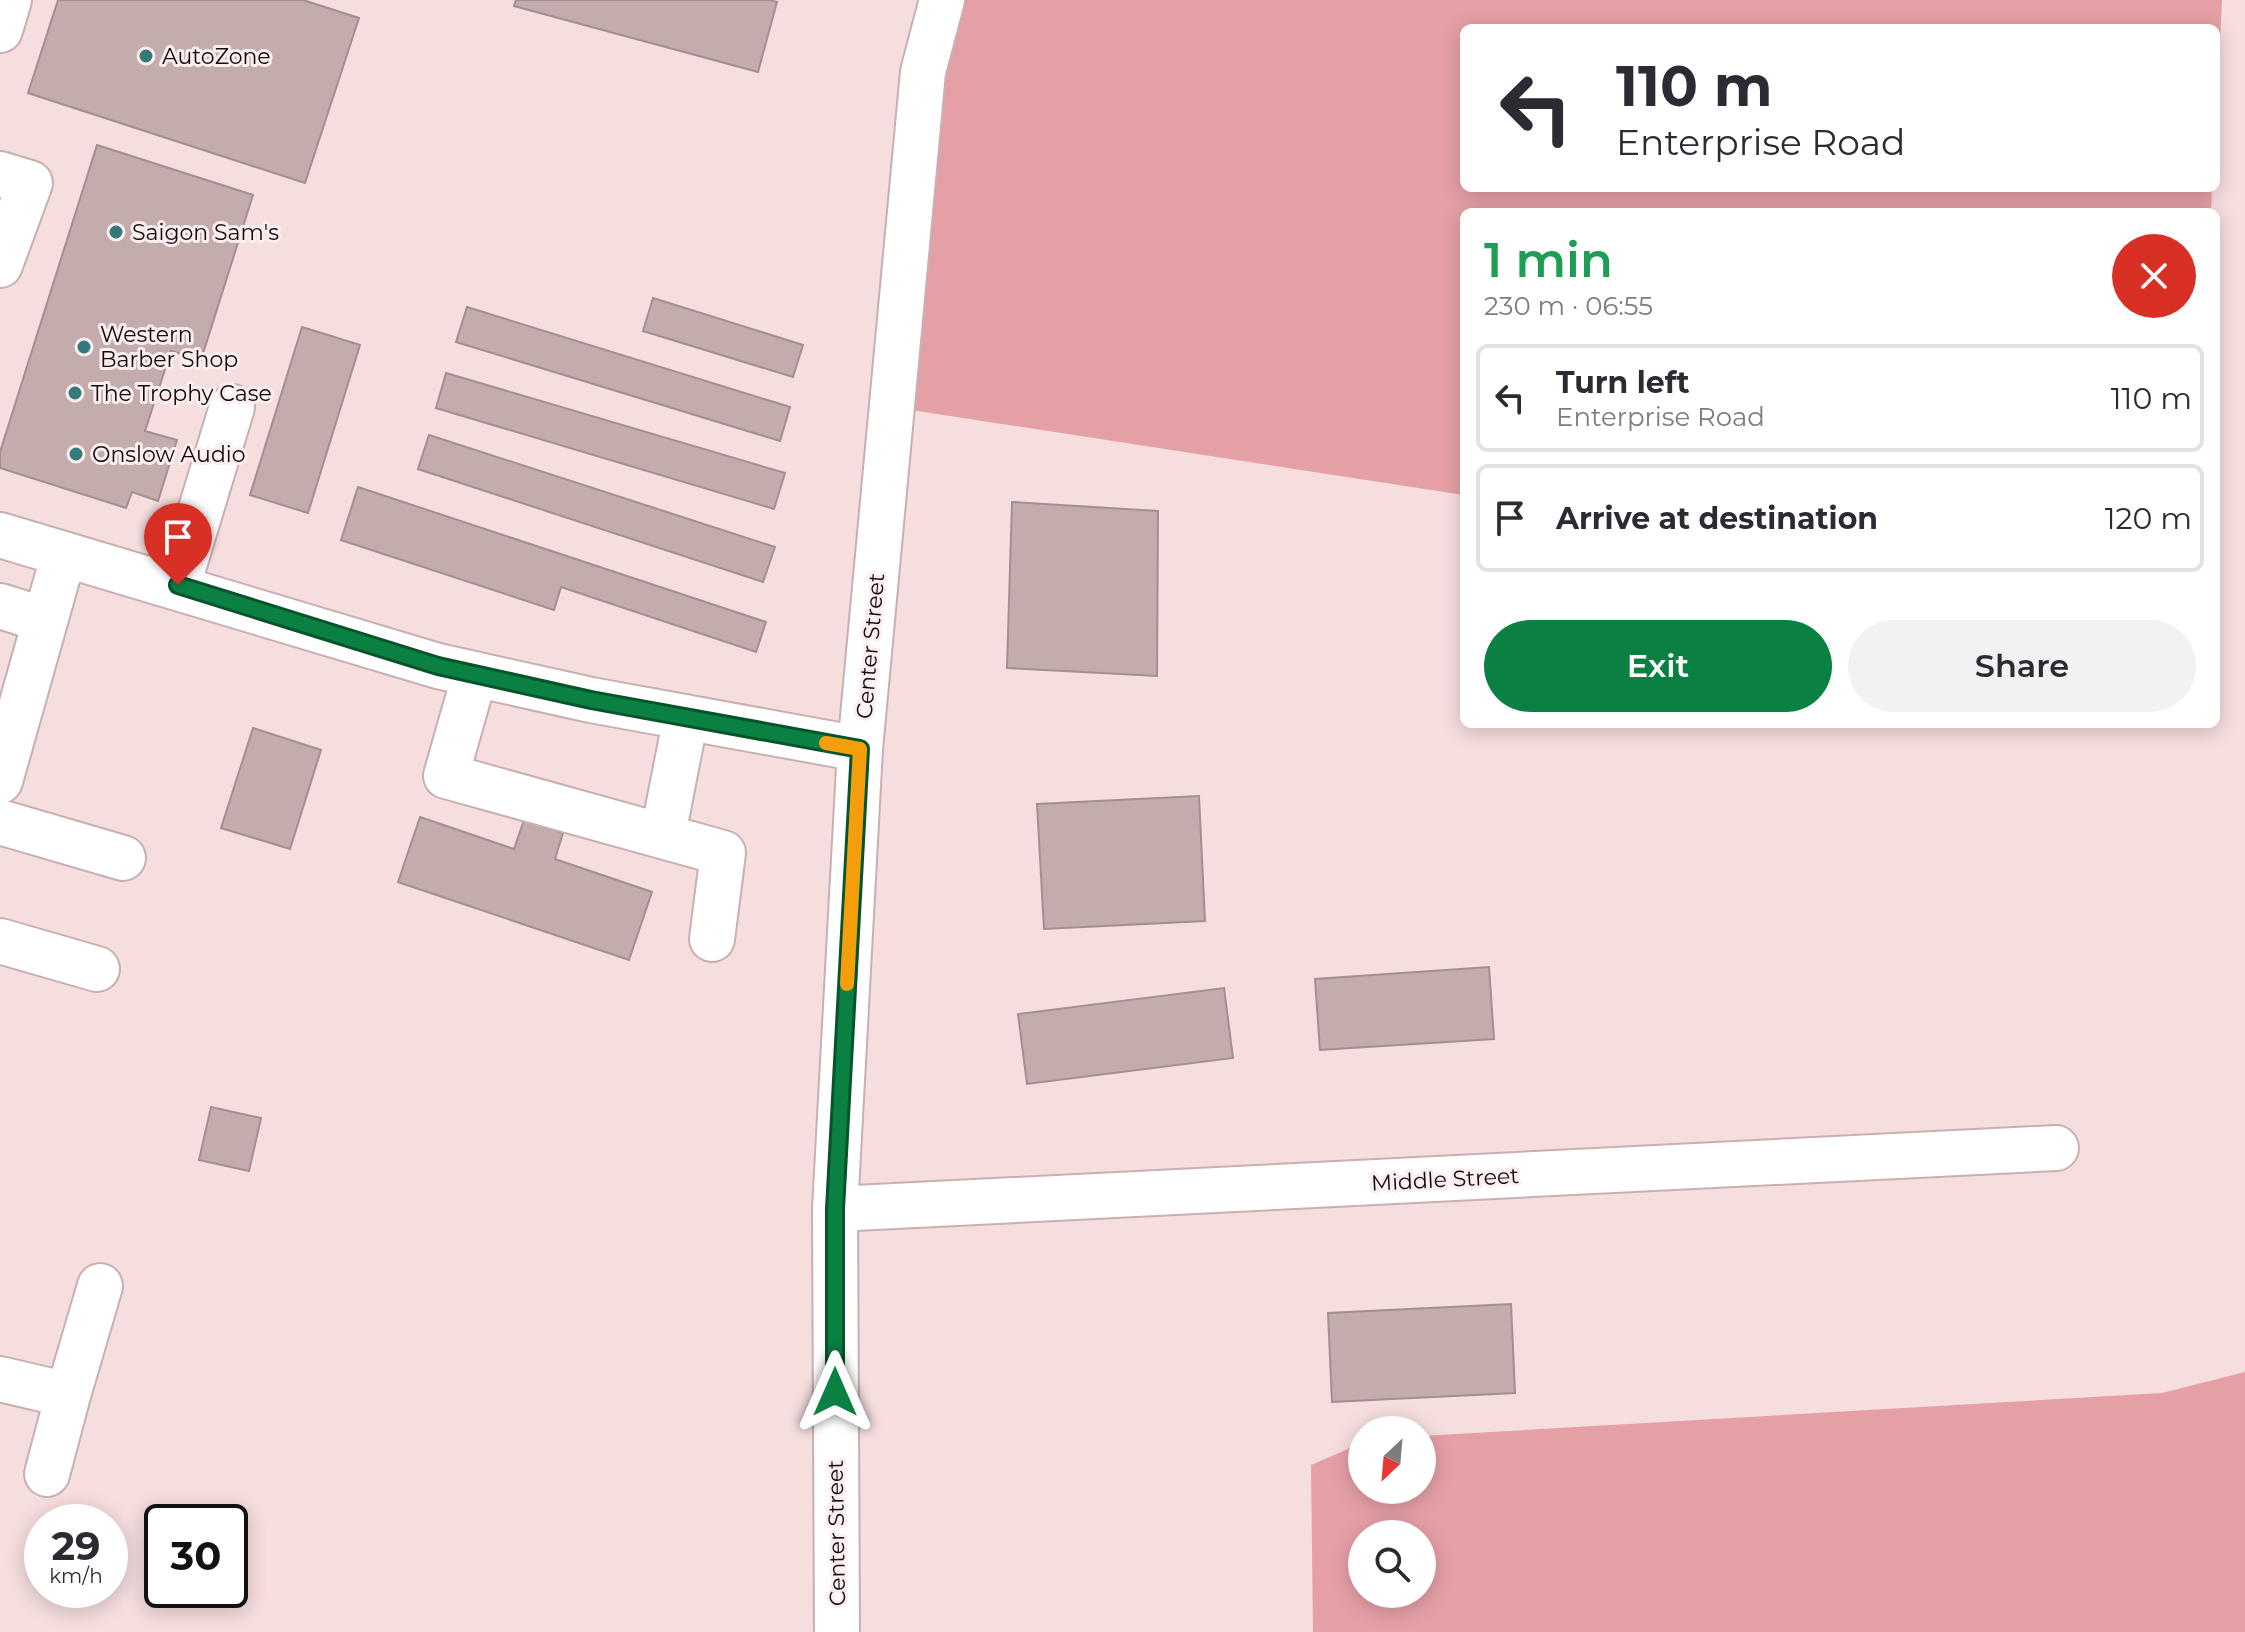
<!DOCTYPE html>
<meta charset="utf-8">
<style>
:root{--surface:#fff;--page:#f2f2f3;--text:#2b2b33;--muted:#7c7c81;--line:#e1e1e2;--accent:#0b8043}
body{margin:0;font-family:Montserrat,sans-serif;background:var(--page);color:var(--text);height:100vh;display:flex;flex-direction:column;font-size:30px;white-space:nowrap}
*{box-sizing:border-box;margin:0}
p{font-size:26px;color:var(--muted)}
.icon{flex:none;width:44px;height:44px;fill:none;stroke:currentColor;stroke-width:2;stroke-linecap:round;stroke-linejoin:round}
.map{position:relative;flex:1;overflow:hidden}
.panel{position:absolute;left:1460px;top:208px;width:760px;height:520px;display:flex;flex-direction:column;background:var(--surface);border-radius:12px;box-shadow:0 4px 20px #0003}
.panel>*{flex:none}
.guide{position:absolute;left:1460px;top:24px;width:760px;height:168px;border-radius:12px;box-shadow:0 4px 20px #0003;background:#fff;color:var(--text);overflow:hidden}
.needle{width:52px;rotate:206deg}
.buttons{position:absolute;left:1348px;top:1416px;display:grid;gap:16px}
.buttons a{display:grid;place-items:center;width:88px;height:88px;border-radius:50%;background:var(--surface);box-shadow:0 4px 20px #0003;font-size:40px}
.speed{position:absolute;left:24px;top:1504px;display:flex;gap:16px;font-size:40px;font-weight:700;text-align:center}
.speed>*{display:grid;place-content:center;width:104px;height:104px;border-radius:50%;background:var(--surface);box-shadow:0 4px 20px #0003;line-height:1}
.speed small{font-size:20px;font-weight:400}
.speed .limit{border:4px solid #111;border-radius:12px;background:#fff;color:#111}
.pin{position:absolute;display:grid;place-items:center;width:68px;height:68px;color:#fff;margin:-82px -34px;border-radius:50% 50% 50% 0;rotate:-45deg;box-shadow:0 0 8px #0007}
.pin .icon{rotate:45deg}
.me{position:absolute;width:88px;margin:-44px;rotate:0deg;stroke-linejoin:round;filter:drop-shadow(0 0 6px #0008)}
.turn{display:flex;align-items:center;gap:28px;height:168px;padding:0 24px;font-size:36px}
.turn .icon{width:104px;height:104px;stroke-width:2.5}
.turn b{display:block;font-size:56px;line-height:68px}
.round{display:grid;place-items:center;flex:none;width:84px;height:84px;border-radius:42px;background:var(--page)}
.summary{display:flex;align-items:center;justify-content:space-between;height:136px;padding:0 24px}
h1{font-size:48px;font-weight:600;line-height:60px;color:#1e9e55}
.action{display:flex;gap:16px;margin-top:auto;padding:16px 24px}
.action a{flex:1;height:92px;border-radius:48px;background:var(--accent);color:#fff;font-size:32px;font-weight:600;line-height:92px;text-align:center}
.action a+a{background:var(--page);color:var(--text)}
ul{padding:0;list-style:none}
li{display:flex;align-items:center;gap:24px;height:108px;margin:0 16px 12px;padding:0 8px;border:4px solid var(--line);border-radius:12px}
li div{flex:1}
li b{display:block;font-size:30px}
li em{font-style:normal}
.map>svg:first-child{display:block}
.green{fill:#e5a0a6;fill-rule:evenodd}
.building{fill:#c4acad;stroke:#a58e8f;stroke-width:2}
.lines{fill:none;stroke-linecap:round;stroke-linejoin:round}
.minor-casing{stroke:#c8b0b2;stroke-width:48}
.minor{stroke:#fff;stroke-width:44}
.route-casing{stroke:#07532c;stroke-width:20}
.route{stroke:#0b8043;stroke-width:14}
.slow{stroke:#f59e0b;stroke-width:14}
.poi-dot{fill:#327b7a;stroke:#fcedee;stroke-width:3}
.labels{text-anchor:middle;stroke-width:6;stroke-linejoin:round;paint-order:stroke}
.poi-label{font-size:22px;fill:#120a0b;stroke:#fcedee;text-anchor:start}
.street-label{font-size:22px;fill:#120a0b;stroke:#fcedee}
</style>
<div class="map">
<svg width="2245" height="1632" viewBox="0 0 2245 1632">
<rect width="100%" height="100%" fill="#f6ddde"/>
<path class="green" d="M942,0h1280l-6,121v-93h-752v160h748l-1,24h-747v283l-572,-88z
M2245,1372v260h-932l-2,-167 51,-22v47h60v-54l740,-43zM1362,1534h60v60h-60z"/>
<path class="building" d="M58,0h245l56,18 -54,165 -277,-90z
M516,0h254l7,2 -19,70 -244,-66z
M97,145l156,50 -52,165 -30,-9 -26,80 32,9 -19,61 -26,-9 -6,16 -126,-40v-16z
M653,298l150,47 -10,32 -150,-46z
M467,307l323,100 -10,34 -324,-99z
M302,327l58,18 -52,168 -58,-18z
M446,373l339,100 -11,36 -338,-101z
M429,435l346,112 -12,35 -345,-113z
M358,487l408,135 -10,30 -195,-65 -7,23 -213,-70z
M1012,502l146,9 -1,165 -150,-8z
M253,728l68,22 -31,99 -69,-21z
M1199,796l6,125 -161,8 -7,-125z
M420,817l94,32 10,-29 39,13 -8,26 97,33 -23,68 -231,-78z
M1489,967l5,72 -174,11 -5,-71z
M1224,988l9,70 -206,26 -9,-70z
M211,1107l50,11 -12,53 -50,-11z
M1511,1304l4,89 -183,9 -4,-89z"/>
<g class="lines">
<g class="minor-casing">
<path id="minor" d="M0,30l9,-30
M0,174l30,9 -30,82
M0,535l438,131 153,34 269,49
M178,585l54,-178
M0,606l45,14
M475,674l-29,102 277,77 -11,86
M0,781l64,-227
M0,822l123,36
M663,834l23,-117
M0,941l97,28
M835,1209l1221,-61
M0,1379l68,16 -21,79
M68,1395l32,-109
M837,1632l-2,-423 25,-460 63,-677 19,-72"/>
</g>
<use href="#minor" class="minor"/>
</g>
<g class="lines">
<g class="route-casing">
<path id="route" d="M178,585l260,81 153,34 269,49 -25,460v183"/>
</g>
<use href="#route" class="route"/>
<path class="slow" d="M826,743l34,6 -13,235"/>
</g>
<g class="poi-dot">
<circle cx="146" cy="56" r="8"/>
<circle cx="116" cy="232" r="8"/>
<circle cx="84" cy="347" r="8"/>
<circle cx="75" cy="393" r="8"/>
<circle cx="76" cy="454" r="8"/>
</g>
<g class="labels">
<g class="poi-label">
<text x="162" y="64">AutoZone</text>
<text x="132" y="240">Saigon Sam's</text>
<text x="100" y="342">Western<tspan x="100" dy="25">Barber Shop</tspan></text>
<text x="91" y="401">The Trophy Case</text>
<text x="92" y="462">Onslow Audio</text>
</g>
<g class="street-label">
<text transform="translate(870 646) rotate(-85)" y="8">Center Street</text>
<text transform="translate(1445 1179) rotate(-3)" y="8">Middle Street</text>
<text transform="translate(836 1533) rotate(-91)" y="8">Center Street</text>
</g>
</g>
</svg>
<div class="buttons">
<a><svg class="needle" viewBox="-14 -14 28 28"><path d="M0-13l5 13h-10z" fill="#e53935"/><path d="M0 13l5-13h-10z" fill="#7c7c81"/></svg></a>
<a><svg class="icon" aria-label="search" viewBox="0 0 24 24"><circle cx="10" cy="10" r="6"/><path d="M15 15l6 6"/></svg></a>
</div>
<div class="speed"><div>29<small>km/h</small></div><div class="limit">30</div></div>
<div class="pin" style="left:178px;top:585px;background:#d93025"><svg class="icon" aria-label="arrive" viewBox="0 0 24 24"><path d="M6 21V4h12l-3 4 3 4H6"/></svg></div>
<svg class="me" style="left:835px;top:1392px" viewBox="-20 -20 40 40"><path d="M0-17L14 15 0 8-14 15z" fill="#0b8043" stroke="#fff" stroke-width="4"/></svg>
<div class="guide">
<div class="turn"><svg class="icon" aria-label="left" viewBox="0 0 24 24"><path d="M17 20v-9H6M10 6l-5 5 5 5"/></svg><div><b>110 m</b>Enterprise Road</div></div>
</div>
<section class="panel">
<div class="summary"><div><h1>1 min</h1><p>230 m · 06:55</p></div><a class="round" style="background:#d93025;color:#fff"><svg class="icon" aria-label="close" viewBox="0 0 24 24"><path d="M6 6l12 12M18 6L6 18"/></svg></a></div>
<ul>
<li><svg class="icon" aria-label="left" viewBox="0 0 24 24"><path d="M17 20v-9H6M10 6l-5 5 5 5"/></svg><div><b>Turn left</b><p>Enterprise Road</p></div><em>110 m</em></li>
<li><svg class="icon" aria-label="arrive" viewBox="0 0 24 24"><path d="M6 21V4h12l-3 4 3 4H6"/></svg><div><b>Arrive at destination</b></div><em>120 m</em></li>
</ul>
<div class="action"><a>Exit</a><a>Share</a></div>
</section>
</div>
